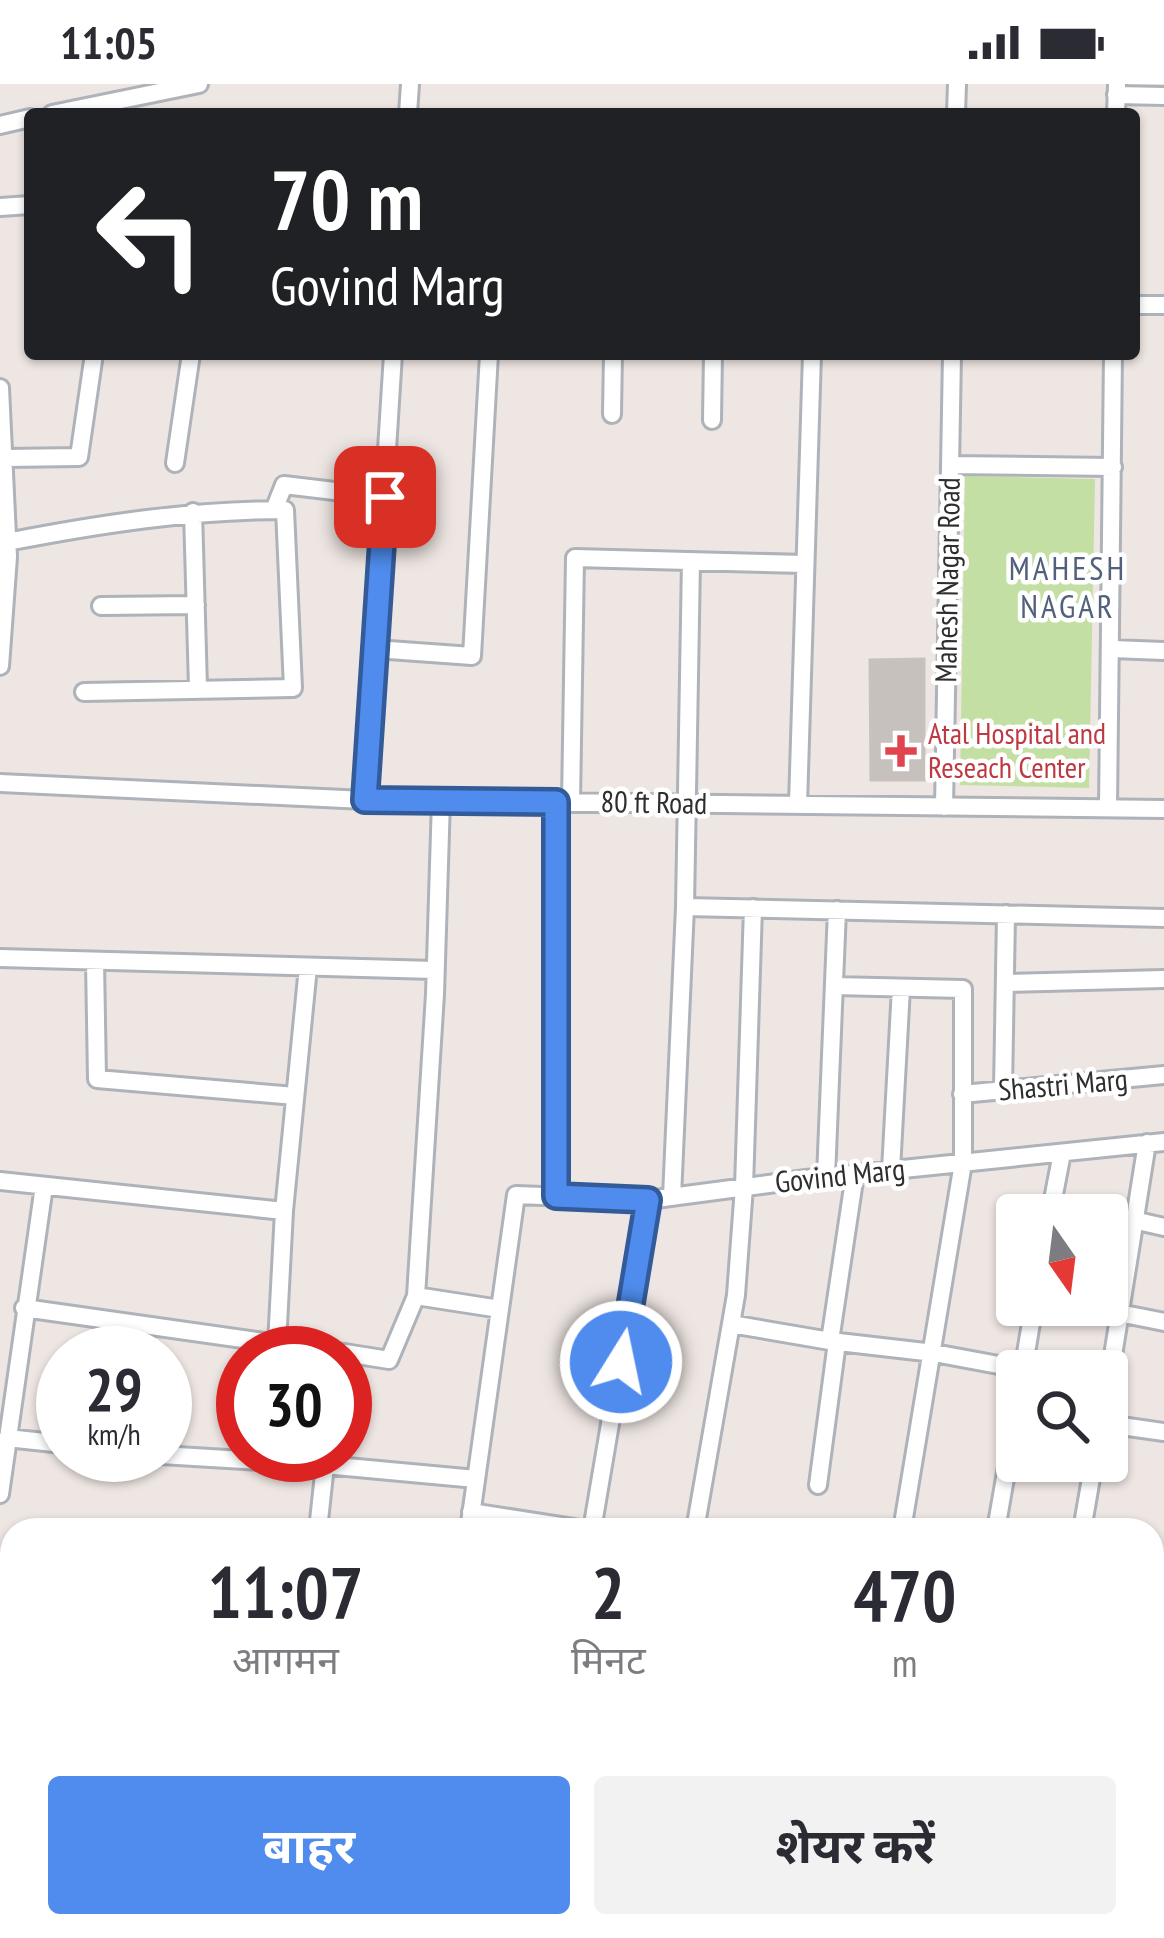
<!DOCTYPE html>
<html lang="hi">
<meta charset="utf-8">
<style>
:root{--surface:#fff;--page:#f2f2f3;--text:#2b2b33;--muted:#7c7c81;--accent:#4f8ced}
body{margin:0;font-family:"PT Sans Narrow","Noto Sans Devanagari",sans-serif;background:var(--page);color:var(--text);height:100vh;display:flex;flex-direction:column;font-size:45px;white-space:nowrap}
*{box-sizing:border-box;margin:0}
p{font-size:39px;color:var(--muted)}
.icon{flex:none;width:66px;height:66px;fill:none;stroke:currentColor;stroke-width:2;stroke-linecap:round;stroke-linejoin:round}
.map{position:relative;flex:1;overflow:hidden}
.side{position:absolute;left:0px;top:1434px;width:1164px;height:420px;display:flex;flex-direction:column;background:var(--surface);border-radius:36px 36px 0 0;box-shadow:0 3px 9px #0004}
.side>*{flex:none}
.banner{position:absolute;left:24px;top:24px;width:1116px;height:252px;border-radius:12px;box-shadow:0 3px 9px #0004;background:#202124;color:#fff;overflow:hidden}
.needle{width:78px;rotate:166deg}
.controls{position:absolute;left:996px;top:1110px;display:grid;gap:24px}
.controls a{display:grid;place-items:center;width:132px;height:132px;border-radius:12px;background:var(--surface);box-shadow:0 3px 9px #0004;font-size:60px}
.speed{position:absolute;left:36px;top:1242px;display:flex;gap:24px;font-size:60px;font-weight:700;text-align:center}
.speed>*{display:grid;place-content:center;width:156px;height:156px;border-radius:50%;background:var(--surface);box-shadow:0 3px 9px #0004;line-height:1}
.speed small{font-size:30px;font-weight:400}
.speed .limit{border:18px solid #d22;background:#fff;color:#111}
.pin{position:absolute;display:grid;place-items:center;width:102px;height:102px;color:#fff;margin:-51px;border-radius:24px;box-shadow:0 6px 18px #0006}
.me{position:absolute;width:132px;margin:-66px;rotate:10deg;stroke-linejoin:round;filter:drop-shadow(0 0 9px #0008)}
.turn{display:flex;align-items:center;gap:42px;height:252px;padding:0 48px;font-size:54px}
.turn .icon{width:156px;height:156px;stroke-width:2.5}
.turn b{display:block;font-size:84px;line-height:102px}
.eta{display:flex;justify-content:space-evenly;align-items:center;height:204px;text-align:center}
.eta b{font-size:72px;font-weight:700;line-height:84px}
.button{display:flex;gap:24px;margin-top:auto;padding:24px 48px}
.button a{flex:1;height:138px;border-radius:12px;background:var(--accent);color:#fff;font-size:48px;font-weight:700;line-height:138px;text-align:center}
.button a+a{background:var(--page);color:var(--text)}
.status{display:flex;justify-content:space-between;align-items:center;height:84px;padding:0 60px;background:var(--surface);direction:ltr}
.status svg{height:33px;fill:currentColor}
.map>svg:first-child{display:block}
.green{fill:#c3dfa3}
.building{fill:#c7c1bd;stroke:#c9c1bb;stroke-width:3}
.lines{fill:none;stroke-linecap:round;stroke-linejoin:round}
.minor-casing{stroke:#aeb2b9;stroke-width:22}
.minor{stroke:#fff;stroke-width:16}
.route-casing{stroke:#335b9a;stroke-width:30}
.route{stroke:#4f8ced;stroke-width:21}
.health-dot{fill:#e0444e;stroke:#fff;stroke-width:4.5}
.labels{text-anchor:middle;stroke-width:9;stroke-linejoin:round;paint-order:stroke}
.street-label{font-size:30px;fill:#2e2e2e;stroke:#fff}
.health-label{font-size:30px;fill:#be3a42;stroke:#fff;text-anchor:start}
.neighbourhood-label{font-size:33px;letter-spacing:3px;fill:#51617c;stroke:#fff}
</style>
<div class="status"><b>11:05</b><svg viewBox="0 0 49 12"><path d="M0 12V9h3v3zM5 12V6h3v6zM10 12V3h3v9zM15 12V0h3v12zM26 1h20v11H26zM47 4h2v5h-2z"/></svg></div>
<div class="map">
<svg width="1164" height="1854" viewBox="0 0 1164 1854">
<rect width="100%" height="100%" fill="#eee6e2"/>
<path class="green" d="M965,392l130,3 -6,309 -129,-3z"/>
<path class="building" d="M924,575v121h-53l-1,-120z"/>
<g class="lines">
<g class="minor-casing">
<path id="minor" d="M1116,11l48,1
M52,30l147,-30
M408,30l2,-30
M956,30l1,-30
M1116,30l1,-29
M0,41l30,-7
M0,123l30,-2
M1134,221h30
M0,304l8,169 -8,109
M612,330l1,-60
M712,336l1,-66
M5,374l74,-1 15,-103
M175,379l16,-109
M950,381l163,2
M274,426l10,-25 101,12
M193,428l5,176
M7,458c93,-18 183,-32 278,-32l8,178 -209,4
M101,522l95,-1
M375,565l97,7 17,-302
M1112,565l52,2
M0,699l365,17 799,9
M365,716l28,-446
M571,718l4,-244 230,6
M798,720l14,-450
M944,723l8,-453
M1108,724l5,-454
M685,823l479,11
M0,874l434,12
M95,877l2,118 198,17
M1005,899l159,-4
M834,902l129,3v174l-61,367
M1003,1006l3,-176
M962,1010l202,-19
M891,1086l10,-182
M855,1090l-25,167 104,12 97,18
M826,1093l11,-267
M0,1097l284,30
M556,1112l1,-394
M672,1113l13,-290 6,-346
M1050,1131l12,-62
M1133,1136l31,7
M416,1212l84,13
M24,1224l318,45
M1119,1229l45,9
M731,1240l99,17
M277,1260l7,-133 24,-244
M345,1269l44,7 27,-64 19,-302 6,-194
M1023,1287l11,-66
M1107,1309l40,-250
M1107,1340l57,8
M7,1354l56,6
M161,1371l164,10
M818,1401l19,-143
M0,1410l44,-308
M471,1428l116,18
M318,1446l7,-65 151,14
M469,1446l47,-335 132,5 158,-21 358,-37
M592,1446l56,-330
M695,1446l41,-235 8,-108 9,-279
M996,1446l21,-121
M1082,1446l12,-69
M0,1566l12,1
M1152,1605l12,-72
M1152,1622h12
M1152,1835l12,-87
M794,1842v12
M915,1842l137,10
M82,1854l2,-12
M214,1854l1,-12
M323,1854l2,-12
M425,1854l1,-12
M475,1854l2,-12
M588,1854v-12"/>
</g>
<use href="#minor" class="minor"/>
</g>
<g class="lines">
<g class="route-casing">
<path id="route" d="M385,413l-20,303 191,2v394l92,4 -27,162"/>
</g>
<use href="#route" class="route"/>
</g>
<path class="health-dot" d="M895 649h12v12h12v12h-12v12h-12v-12h-12v-12h12z"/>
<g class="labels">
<g class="street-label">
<text transform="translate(948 496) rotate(-89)" y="10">Mahesh Nagar Road</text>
<text transform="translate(654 719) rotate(1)" y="10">80 ft Road</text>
<text transform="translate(1063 1001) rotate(-5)" y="10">Shastri Marg</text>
<text transform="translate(840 1092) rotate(-6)" y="10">Govind Marg</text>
</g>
<g class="health-label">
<text x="928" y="660">Atal Hospital and<tspan x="928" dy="34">Reseach Center</tspan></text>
</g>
<g class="neighbourhood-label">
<text x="1068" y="496">MAHESH<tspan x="1068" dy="38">NAGAR</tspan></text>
</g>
</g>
</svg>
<div class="controls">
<a><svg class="needle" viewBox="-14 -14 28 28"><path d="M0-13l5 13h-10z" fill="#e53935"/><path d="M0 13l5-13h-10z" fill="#7c7c81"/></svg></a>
<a><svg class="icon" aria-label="search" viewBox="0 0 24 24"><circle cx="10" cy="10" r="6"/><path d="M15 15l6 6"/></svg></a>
</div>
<div class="speed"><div>29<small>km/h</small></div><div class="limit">30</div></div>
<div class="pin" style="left:385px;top:413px;background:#d93025"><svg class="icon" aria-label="arrive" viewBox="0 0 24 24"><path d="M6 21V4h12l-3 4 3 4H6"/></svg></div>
<svg class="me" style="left:621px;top:1278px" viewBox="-20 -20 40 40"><circle r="17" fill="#4f8ced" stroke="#fff" stroke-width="3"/><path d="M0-11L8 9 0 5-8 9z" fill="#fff"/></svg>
<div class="banner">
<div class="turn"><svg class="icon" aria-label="left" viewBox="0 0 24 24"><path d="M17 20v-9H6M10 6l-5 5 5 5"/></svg><div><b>70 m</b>Govind Marg</div></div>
</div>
<section class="side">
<div class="eta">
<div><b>11:07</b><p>आगमन</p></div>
<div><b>2</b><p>मिनट</p></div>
<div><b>470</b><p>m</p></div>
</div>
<div class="button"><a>बाहर</a><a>शेयर करें</a></div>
</section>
</div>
